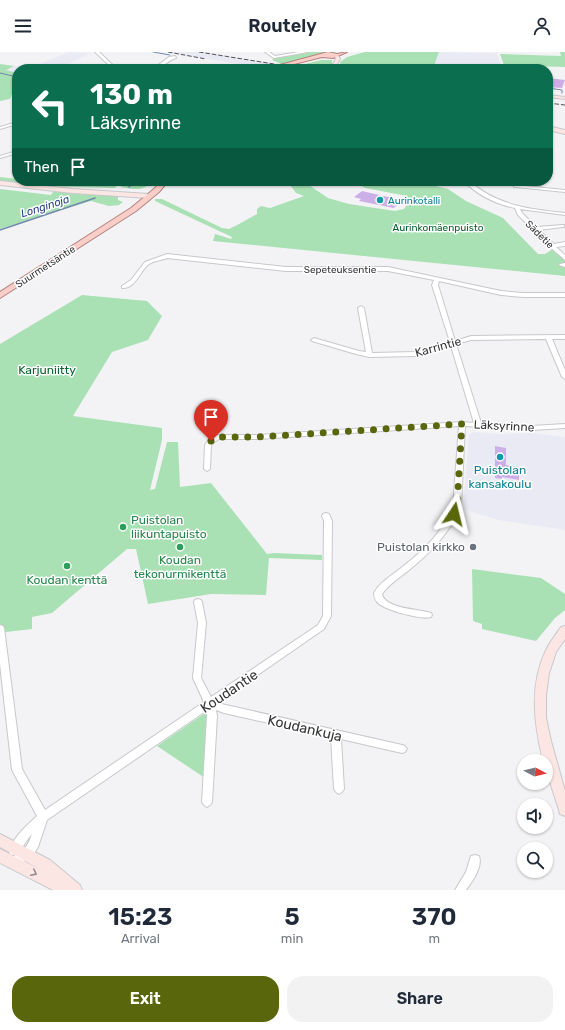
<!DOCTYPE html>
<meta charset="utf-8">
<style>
:root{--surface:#fff;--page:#f2f2f3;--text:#1f2937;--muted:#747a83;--accent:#5a660b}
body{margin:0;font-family:Rubik,sans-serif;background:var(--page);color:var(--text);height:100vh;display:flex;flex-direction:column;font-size:15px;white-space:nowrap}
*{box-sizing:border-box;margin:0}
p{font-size:13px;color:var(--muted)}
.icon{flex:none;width:22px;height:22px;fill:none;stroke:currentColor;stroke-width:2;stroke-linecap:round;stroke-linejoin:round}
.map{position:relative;height:838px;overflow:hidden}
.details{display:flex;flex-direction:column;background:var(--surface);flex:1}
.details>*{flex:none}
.banner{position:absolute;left:12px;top:12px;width:541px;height:122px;border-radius:16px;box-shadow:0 1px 3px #0004;background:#0b6e4f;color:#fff;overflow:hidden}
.needle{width:26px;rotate:97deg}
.controls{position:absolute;left:517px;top:702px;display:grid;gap:8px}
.controls a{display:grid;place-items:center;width:36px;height:36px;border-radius:50%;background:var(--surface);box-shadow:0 1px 3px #0004;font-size:20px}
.pin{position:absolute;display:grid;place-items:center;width:34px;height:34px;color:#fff;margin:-41px -17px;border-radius:50% 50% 50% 0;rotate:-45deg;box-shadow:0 0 4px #0007}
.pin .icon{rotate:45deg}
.me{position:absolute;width:44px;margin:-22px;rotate:10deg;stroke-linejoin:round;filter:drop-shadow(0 0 3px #0008)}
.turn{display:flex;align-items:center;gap:14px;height:84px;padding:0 12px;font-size:18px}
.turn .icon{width:52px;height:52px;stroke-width:2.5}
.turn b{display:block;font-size:28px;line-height:34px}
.then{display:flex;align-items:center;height:38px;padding:0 12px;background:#0003;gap:8px;font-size:15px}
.eta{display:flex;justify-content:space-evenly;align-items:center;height:68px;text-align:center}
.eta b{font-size:24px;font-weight:600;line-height:28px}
.action{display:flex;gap:8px;margin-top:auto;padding:8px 12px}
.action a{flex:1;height:46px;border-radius:16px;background:var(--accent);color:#fff;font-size:16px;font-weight:600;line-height:46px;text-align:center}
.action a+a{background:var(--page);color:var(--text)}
header{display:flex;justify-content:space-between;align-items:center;height:52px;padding:0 12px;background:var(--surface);font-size:18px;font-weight:600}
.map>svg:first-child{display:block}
.built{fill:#eaeaf5}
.green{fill:#a9e1b4}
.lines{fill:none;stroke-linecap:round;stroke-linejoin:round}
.stream-far1{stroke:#7488af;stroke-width:1}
.stream{stroke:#7488af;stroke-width:1.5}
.building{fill:#cdafe8}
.street-casing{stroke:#c8c8cc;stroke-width:2}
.secondary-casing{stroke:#c8c8cc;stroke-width:2}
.primary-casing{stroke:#b3847e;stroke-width:2}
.street{fill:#fff;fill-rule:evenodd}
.secondary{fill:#fce6e4;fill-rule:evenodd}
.primary{fill:#facec8;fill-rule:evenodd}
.rail{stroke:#535455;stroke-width:1;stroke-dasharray:4.5 2;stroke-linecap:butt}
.oneway{stroke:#998e8e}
.route{stroke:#5a660b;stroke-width:7;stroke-dasharray:0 12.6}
.culture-dot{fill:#0f9aa8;stroke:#fff;stroke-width:1.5}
.leisure-dot{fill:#2e9e5b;stroke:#fff;stroke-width:1.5}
.worship-dot{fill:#6b7280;stroke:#fff;stroke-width:1.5}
.labels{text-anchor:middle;stroke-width:3;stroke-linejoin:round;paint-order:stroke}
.far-culture-label{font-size:10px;fill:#0d838f;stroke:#fff;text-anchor:start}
.far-park-label{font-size:10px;fill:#09632e;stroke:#fff}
.far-street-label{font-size:10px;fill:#363738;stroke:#fff}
.far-water-label{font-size:11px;font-style:italic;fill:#264485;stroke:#fff}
.street-label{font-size:12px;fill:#363738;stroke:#fff}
.park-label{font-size:12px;fill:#09632e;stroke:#fff}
.culture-label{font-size:12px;fill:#0d838f;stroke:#fff}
.leisure-label{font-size:12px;fill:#27864d;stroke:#fff}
.worship-label{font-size:12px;fill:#5b616d;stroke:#fff;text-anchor:end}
.near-street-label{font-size:14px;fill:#363738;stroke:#fff}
</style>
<header><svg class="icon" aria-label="menu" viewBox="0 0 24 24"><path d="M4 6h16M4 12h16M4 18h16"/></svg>Routely<svg class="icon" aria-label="person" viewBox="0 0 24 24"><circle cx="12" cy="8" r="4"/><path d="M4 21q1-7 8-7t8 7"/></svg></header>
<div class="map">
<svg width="565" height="838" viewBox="0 0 565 838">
<rect width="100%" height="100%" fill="#f3f3f6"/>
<path class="built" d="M69,0l22,1 -34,16h-40v4h-2l-15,-3v-6l30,4z
M164,0h39l68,11 -14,4z
M439,0l58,1 5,16h-69z
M475,380l26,2 30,-1 34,4v93l-67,-10 -35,-11 6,-75z"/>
<path class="green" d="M308,0h18l-44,12 -10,-4 3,-3z
M365,0h74l-6,17h-87l-5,-3 -1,-4 7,-5z
M560,0h5v15l-61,-2 -4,-11 61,2z
M321,8h11v5l5,4h-25l-19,-2z
M0,12l14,2 -8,4 11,3v16l-5,5 -2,5 -10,2z
M0,125l17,2v2h102l-4,7 -70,-2 -45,-5z
M124,129h31c-13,10 -18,9 -34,6z
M287,129h16l25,17 21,6 46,7 9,-2 5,-7 -2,-6 -42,-8 -5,-3 2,-4h53l33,8 18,12 37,17 35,36h7l8,-5 12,12v2l-5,2 2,1h3v10l-352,-35 2,-7 16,5 1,-2 -77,-36v-2h7l60,29 7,1 10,-5 18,-10v-5l4,-3 9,2 34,-12 -8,-3z
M0,137l51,6 3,-5 64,5v5l5,2 -4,3 -10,1 -18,-5 -91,28z
M82,243l65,6 15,15 -14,24 -36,12 -39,64 89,12v12l-12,50 5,-1 12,-47h11l2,45 31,-4 56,71 7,-1 48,2v5l-53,-2 -3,37 -55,-1 -63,10 -12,-55h-9l-75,64 -20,4v12l-26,3 -6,3v-291z
M472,517l69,9 24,16v16l-10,8 -19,23 -54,-12v-5l-9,-3z
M205,661h3l-3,65 -48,-32z"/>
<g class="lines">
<path class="stream-far1" d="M153,0l17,3
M0,21l17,4
M548,36l14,2v3"/>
<path class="stream" d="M129,135l4,-6
M0,178l95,-32"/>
</g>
<path class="building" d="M548,26l17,2 -3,8 -14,-1z
M362,139l39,9 -7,8 -35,-7 2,-2 -7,-2z
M495,394l11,2v17l13,2v13l-17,-3v2l-7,-1z"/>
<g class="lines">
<g class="street-casing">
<path id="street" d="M95,0h4l18,17h-4z
M265,0h4l6,4 24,-4h9l-34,6z
M175,4l1,2c-8,2 -14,11 -23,11l16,-12z
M17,70v2l-17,5v-2z
M17,99v2l-17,5v-2z
M464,129h5c29,25 60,28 96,32v2l-45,-6 2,4 14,14 28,-2v2h-2l-23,3 15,14 11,-2v4l-9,1 9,8v5l-15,-13 -32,-32 -3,-7c-19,-4 -38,-13 -51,-27z
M514,133l51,5v2l-49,-5h-2z
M167,202l119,13h102l113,24 22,2h42v4h-42l-22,-2 -62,-14 -1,4 17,56 16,-5 94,-1v4h-13l13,31v9l-3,-2 -16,-38 -75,1 -15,4 25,79 51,3 33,-2v4l-33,2 -67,-4 -4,80c-11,27 -31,47 -53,65 -9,7 -19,13 -26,23 3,15 37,15 49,19l1,2 -1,2c-10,3 -47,-7 -54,-15 -2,-3 -3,-5 -3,-9 6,-11 17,-17 27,-25 22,-17 42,-36 52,-62l6,-80 -201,13h-39l-6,4 -2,2 -1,24 -3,2 -3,-2 1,-24 4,-6 9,-4h40l204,-13 12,1 -23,-77 -35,10 -47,1 -13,-3 -44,-13 -1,-1 3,-2 45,13 7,1 -8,-44 3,-2 3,2 8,45 44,-1 34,-10 -18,-57 2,-5 -46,-9h-102l-119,-13c-5,2 -13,3 -18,6 -9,6 -13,25 -27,24v-2l9,-6 14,-18z
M565,211v4l-6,-2 1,-1z
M326,461l3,1 3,7 -1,95 -7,13 -107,74 185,42 3,1 2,3 -2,3 -3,1 -61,-14 3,50 -2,3 -3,2 -3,-2 -2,-3 -3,-52 -107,-24 -8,-3 1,6 -5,86 -2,3 -3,2 -3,-2 -2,-3 5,-86v-6l-160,110 -9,27 -7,11 -18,9 -4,-1 -1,-4c3,-7 11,-7 16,-12 4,-5 6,-11 8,-16 -6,6 -11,18 -18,21l-4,-1 -1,-4c6,-14 17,-24 28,-34l-25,-46 -12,-106v-39l3,1 1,2 18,141 23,41 159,-108 -11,-24 5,-55 -4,-21 1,-2 3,-1 3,1 1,2 4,21 -5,55 10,19 107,-72 5,-9 1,-95 -2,-5 1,-2z
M475,803l4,1c4,11 -7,26 -13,34h-11l11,-18 5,-16z"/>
</g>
<g class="secondary-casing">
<path id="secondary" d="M334,3h4l2,4 -3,5 5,5h-5l-4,-5 3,-5z
M548,43l17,2v2l-17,-2z
M548,74l17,4v4l-17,-4z
M0,129l73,8 76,5 3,2 -3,2 -76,-5 -73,-8z
M565,574v13l-9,13 -7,21 -3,22v23l5,23 14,50v25l-5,-2 -1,-4 -13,-40v-9h-3c-9,-38 -14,-75 3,-111 4,-8 10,-16 15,-23z
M0,782l50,26 30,25 2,5h-29l-53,-27v-14l41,21 -41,-23z"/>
</g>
<g class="primary-casing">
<path id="primary" d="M328,0l9,2 10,-2 -14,6 -11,-1 -48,12h-9z
M162,129h6l-9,11 -23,19 -136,87v-6l131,-84 23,-19z"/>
</g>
<use href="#street" class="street"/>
<use href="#secondary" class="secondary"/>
<use href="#primary" class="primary"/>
<path class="rail" d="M168,0l38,7
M199,0l106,17
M548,51l17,2"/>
</g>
<defs><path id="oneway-chevron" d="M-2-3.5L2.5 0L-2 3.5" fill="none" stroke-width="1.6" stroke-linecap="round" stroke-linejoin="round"/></defs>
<use class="oneway" href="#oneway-chevron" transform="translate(34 821) rotate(27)"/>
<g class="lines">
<path class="route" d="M211,389l7,-4h40l204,-13 -5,82 -3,8"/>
</g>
<g class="culture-dot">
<circle cx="380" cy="148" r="4"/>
<circle cx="500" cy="405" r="4"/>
</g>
<g class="leisure-dot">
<circle cx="123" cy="475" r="4"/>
<circle cx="180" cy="495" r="4"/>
<circle cx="67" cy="514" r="4"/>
</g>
<circle class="worship-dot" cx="473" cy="495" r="4"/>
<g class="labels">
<g class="far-culture-label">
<text x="388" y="152">Aurinkotalli</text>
</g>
<g class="far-park-label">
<text x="438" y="179">Aurinkomäenpuisto</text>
</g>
<g class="far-street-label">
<text transform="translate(540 182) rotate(45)" y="4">Sädetie</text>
<text transform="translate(45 214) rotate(-33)" y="4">Suurmetsäntie</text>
<text x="340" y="221">Sepeteuksentie</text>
</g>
<g class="far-water-label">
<text transform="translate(45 154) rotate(-18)" y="4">Longinoja</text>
</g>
<g class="street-label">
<text transform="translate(438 295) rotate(-15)" y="4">Karrintie</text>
<text transform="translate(504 374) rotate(3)" y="4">Läksyrinne</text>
</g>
<g class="park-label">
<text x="47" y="322">Karjuniitty</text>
</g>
<g class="culture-label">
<text x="500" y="422">Puistolan<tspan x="500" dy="14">kansakoulu</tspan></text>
</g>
<g class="leisure-label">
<text x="131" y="472" text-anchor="start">Puistolan<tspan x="131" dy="14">liikuntapuisto</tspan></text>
<text x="180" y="512">Koudan<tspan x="180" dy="14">tekonurmikenttä</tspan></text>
<text x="67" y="532">Koudan kenttä</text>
</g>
<g class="worship-label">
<text x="465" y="499">Puistolan kirkko</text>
</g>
<g class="near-street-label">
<text transform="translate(229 639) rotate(-34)" y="5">Koudantie</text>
<text transform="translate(305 676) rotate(13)" y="5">Koudankuja</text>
</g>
</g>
</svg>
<div class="controls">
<a><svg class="needle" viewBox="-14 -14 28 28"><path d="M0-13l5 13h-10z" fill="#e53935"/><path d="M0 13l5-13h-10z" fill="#747a83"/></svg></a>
<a><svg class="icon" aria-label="sound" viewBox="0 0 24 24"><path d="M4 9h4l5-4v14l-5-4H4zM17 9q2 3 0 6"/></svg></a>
<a><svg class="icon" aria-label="search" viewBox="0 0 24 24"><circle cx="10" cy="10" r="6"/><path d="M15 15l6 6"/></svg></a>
</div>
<div class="pin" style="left:211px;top:389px;background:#d93025"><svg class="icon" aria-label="arrive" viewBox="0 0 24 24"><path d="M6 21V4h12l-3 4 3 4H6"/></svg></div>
<svg class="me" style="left:454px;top:462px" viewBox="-20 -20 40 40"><path d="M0-17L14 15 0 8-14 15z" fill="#5a660b" stroke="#fff" stroke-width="4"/></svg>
<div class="banner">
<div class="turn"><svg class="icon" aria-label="left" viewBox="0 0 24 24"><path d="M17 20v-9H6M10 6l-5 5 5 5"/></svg><div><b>130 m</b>Läksyrinne</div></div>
<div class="then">Then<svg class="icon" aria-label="arrive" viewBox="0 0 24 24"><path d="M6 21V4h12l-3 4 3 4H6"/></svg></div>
</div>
</div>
<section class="details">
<div class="eta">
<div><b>15:23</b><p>Arrival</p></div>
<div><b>5</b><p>min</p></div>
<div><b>370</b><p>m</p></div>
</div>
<div class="action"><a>Exit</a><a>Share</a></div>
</section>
